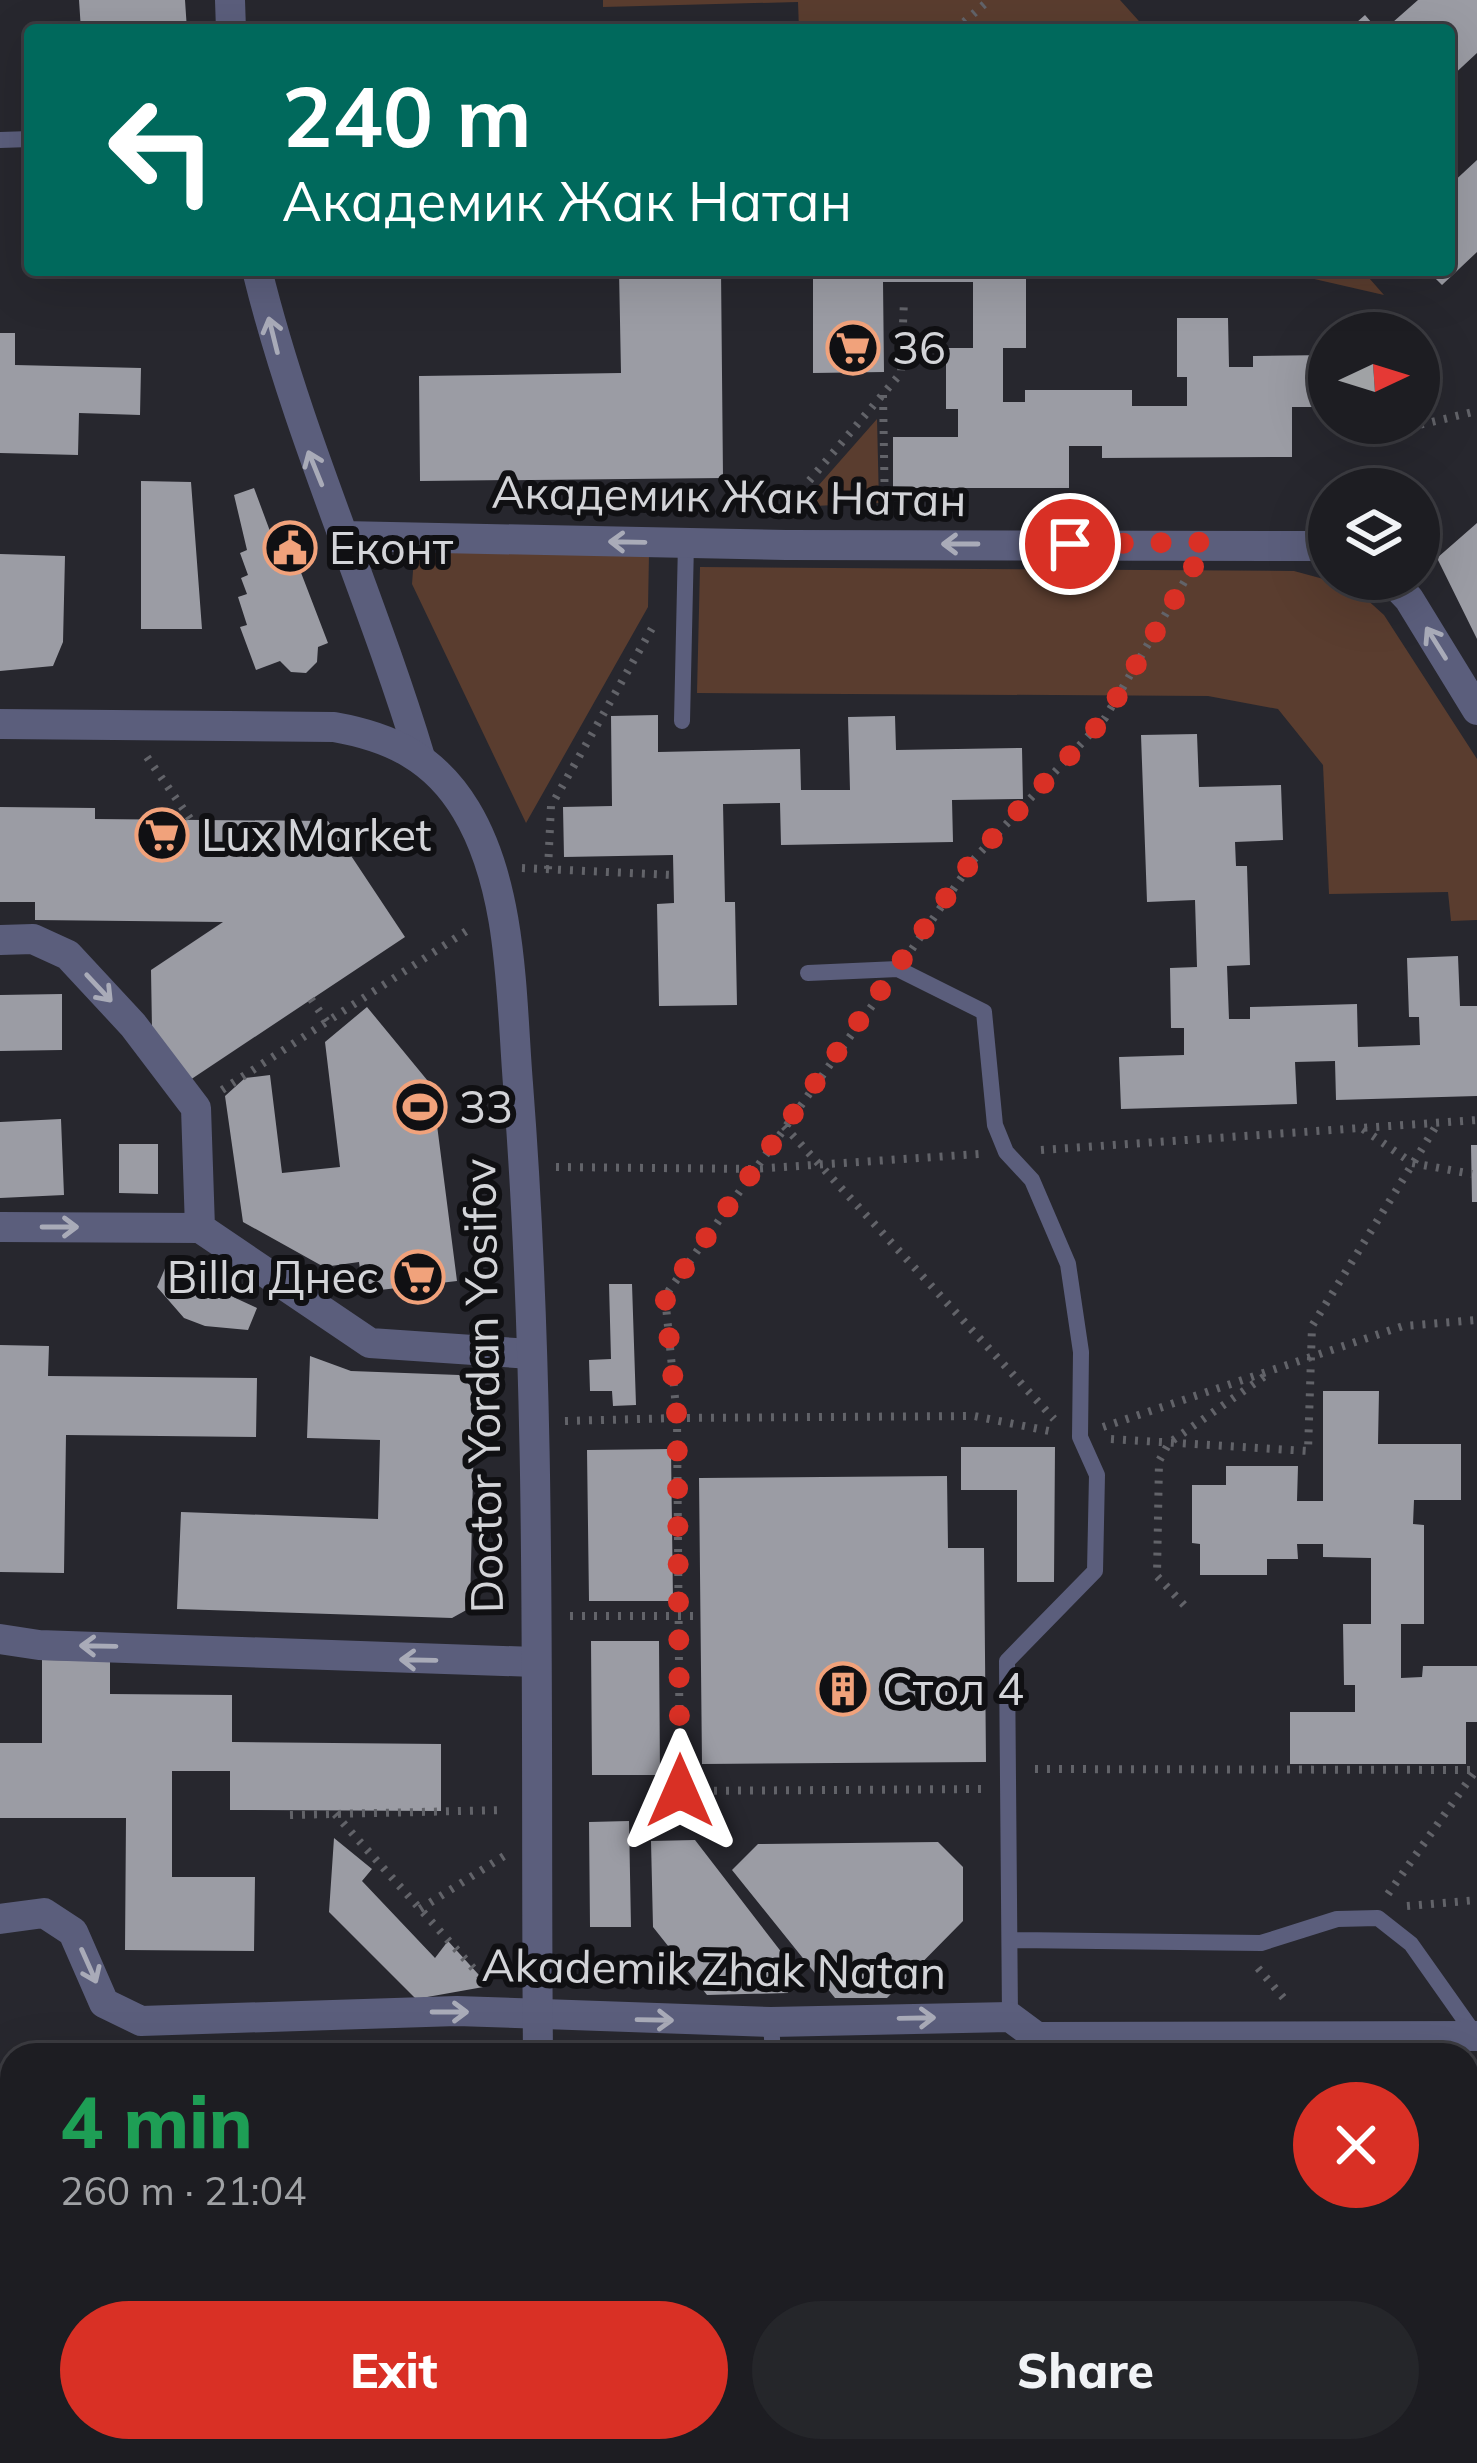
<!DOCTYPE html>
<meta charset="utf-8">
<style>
:root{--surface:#1d1d22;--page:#25262a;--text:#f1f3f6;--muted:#a0a2a5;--line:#3b3b40;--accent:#d93025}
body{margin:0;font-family:Mulish,sans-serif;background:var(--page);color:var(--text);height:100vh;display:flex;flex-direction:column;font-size:45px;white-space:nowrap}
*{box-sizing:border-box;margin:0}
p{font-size:39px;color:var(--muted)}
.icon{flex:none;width:66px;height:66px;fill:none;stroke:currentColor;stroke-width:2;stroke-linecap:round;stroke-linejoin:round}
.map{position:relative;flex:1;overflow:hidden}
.details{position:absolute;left:0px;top:2043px;width:1479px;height:420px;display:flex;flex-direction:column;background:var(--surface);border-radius:36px 36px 0 0;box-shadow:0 12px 48px #0002,0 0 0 3px var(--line)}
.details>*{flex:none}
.top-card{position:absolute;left:24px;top:24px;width:1431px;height:252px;border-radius:12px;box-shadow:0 12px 48px #0002,0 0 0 3px var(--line);background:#00695c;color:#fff;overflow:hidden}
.needle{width:78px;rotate:86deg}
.buttons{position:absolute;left:1308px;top:312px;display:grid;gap:24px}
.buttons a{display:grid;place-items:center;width:132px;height:132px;border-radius:50%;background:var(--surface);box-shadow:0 12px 48px #0002,0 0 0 3px var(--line);font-size:60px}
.pin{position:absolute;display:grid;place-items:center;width:102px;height:102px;color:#fff;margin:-51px;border:6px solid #fff;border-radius:50%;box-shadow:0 3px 12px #0007}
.me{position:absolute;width:132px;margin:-66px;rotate:0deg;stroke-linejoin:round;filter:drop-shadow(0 0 9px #0008)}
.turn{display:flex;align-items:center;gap:42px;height:252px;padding:0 60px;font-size:54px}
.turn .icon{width:156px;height:156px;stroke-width:2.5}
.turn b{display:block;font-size:84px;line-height:102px}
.round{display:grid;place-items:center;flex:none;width:126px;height:126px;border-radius:63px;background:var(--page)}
.headline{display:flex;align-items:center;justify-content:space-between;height:204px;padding:0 60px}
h1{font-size:72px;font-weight:800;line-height:90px;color:#1e9e55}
.primary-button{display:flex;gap:24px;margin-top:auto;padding:24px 60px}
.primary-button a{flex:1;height:138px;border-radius:72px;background:var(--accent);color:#fff;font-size:48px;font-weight:800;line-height:138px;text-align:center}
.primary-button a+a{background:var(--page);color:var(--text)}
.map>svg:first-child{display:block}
.green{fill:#5a3d2f}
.building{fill:#9b9ca4}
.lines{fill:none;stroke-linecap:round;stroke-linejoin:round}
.path{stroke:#626369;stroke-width:8;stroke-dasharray:3 9;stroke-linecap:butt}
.service{stroke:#5b5e7c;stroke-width:16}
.minor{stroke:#5b5e7c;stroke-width:30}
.tertiary{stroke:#5b5e7c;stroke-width:30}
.oneway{stroke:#a9abb8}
.route{stroke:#d93025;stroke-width:21;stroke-dasharray:0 37.8}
.labels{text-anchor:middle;stroke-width:12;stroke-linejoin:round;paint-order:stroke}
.poi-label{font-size:45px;fill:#d3d4d8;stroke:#101013;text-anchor:start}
.street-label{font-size:45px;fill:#d3d4d8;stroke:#101013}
</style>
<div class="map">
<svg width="1477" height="2463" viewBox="0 0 1477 2463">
<rect width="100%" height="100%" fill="#27272e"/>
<path class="green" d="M603,0h517l27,30h-348l-1,-28 -195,5z
M1275,270h87l22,25z
M877,419l2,84 -65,3 -3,-12z
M433,548l216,6 -1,53 -122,216 -114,-239 2,-26z
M700,567l594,4 59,16 31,28 93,144v161l-26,1 -3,-29 -119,2 -6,-129 -45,-56 -70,-13 -511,-3z"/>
<path class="building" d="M79,0h106l2,30h-106z
M1418,0h59v53l-28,26v-49h-65z
M1365,15l13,15h-30z
M1477,160v92l-35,33 -15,-15h22v-84z
M619,270h102l2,208 -303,3 -1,-105 202,-3z
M813,270h213v78h-23v54h22v-12h107v16h55v-29h-10v-59h51l1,49h24v-11l76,-1v52h-37v50l-190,1v-12h-33v42h-176v-51h65v-28h-12v-61h27v-66h-90l1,90 -71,1z
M0,333h15v32l126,3 -1,47 -61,-2 -1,42 -78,-2z
M141,481l50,1 11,147h-61z
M254,488l23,62 23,20 28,73 -10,4 -1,15 -11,11 -15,-1 -11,-11 -24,9 -16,-43 7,-2 -9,-28 9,-3 -6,-16 7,-3 -8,-22 7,-3 -13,-55z
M1477,523v116l-40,-81z
M0,554l65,2 -2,86 -10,24 -53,5z
M658,715v37l142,-3 1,41h49l-2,-73 47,-1 1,34 126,-2 1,51 -71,1 1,42 -172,3 -1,-42 -57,1 2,98h10l2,103 -78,1 -2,-102 17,-1 -1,-48 -109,2 -1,-50 49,-1 -1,-90z
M1197,734l2,53 82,-2 2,55 -48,2 1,24h11l3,99 -23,1 2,53h21v-12l107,-3 1,43 62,-2 -1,-28h-10l-2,-59 51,-2 2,50h17v90l-141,4 -1,-39 -40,1 2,42 -176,5 -2,-52 65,-2v-27h-13l-1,-60 27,-1 -2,-67 -48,2 -6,-167z
M0,807l95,1v11l233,2 77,116 -218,145 -35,-52 -1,-60 72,-48 -188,-2v-18h-35z
M62,994v56l-62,1v-56z
M367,1007l65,79 25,195 -94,11 -4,-30 -35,5 -81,-45 -18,-126 20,-18 25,-3 12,98 58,-6 -15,-125z
M61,1119l3,76 -64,3v-76z
M119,1144h39v50l-39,-1z
M1471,1145h6v57h-5z
M166,1266l91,42 -9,22 -43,-4 -21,-8 -27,-31z
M609,1284h23l4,121 -23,1 -1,-15h-22l-1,-31 22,-1z
M0,1345l49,1 -1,30 209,2 -1,59 -190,-2 -2,138 -64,-1z
M310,1356l41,15 108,4 16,15 -5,218 -18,10 -275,-9 4,-97 197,7 2,-79 -73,-2z
M1323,1391h56l-1,53h83v56h-47l-1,24 11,1v99h-23v54l21,-1 1,-11h54v56h-11v42h-176v-52h65v-27h-11l-1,-61h28v-66l-48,-1v-13h-26l1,15h-31v16h-67v-31l-8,-1v-58h34v-19h72l-1,35h26z
M961,1447h94l-1,135h-37v-92h-56z
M671,1449l2,152h-84l-2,-151z
M947,1476l1,72h36l2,214 -284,2 -3,-286z
M591,1641h68l1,134h-68z
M42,1660l68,1v33l122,1v47l209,2v67l-211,-1v-39h-58v106h83l-1,74 -129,-1 1,-132h-126v-75h42z
M629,1821l2,106h-41l-1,-105z
M334,1838l38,31 -10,12 73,77 13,-17 41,45 -73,13 -87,-87z
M695,1840l101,131 -8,22 -81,2 -54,-68 -2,-86z
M938,1842l25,25v54l-76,77h-52l-103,-128 26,-26z
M1467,2071h10v148l-10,1z
M0,2443h12v8h62v12h-74z
M654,2451h82v12h-82z
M852,2451h278l13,12h-291z"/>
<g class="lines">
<path class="path" d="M955,30l34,-30
M883,395l2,117
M1374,436l103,-25
M786,508l115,-135 3,-73
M147,757l44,63
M522,868l151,7
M548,869l3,-63 104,-183
M912,949l63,-91 130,-140 82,-141
M311,999l16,23
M222,1090l249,-162
M784,1126l270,293
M1363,1129l49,34 60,11
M1041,1150l436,-30
M556,1167l197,2 226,-15
M565,1421l112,-3 -12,-122 214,-300
M1103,1427l300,-101 74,-6
M1111,1439l197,12 4,-125 126,-203
M1184,1605l-27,-29 2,-115 10,-18 96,-67
M570,1616h131
M1035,1769l442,1
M981,1789l-301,2 -3,-373 297,-2 80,16
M335,1814l147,164
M290,1815l214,-5
M1388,1894l88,-124
M1407,1906l70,-6
M420,1909l84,-53
M1258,1968l29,34"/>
<path class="service" d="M0,140l30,-1
M682,721l4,-178
M808,973l90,-4 86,43 11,113 11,27 26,28 36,84 13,88 -1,85 17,38 -2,96 -88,90 3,356
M1010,1940l251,3 76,-24 41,-1 33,26 65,92
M771,2022l2,33
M796,2451l1,12
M1354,2451v12"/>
<path class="minor" d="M230,0l1,30
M257,270c41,167 113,322 163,487
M343,536l443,9 543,1
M1390,579l19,20 68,111
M0,940l33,-1 35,16 65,70 63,83 4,120
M0,1227l200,1 170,115 161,11
M0,1639l39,6 496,17
M0,1919l44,-6 29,19 31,71 37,18 316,-10 314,11 239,-5 27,20 440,-1"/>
<path class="tertiary" d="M0,724l334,3c57,10 101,31 132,83 47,78 45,187 52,274 25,323 17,648 20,971
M542,2451v12"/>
</g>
<defs><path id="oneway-shaft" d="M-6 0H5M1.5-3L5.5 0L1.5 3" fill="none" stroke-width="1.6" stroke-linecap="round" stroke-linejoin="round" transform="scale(3)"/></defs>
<g class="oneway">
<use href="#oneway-shaft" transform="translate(273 335) rotate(-104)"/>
<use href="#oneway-shaft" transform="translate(315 468) rotate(-112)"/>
<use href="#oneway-shaft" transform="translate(627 542) rotate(-179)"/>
<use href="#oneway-shaft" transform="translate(960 544) rotate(180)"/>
<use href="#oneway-shaft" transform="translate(1436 643) rotate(-122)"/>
<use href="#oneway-shaft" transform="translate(99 988) rotate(47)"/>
<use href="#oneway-shaft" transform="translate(60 1227)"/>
<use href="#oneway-shaft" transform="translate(98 1646) rotate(-179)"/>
<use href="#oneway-shaft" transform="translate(418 1660) rotate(-179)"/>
<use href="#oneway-shaft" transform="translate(89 1966) rotate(66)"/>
<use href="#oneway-shaft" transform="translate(450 2012)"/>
<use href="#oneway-shaft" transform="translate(917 2018) rotate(-1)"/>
<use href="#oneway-shaft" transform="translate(655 2020) rotate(1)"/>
</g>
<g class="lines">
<path class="route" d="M680,1791l-3,-373 -12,-122 309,-438 131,-140 103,-176 -138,2"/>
</g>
<defs>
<g id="supermarket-ring" transform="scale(2.7)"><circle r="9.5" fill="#101013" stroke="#f1a27b" stroke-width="1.5"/><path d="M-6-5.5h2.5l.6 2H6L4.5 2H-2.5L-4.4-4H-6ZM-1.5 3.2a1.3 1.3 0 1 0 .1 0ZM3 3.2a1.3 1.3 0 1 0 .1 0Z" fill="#f1a27b"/></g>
<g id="civic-ring" transform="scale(2.7)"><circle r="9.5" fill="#101013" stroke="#f1a27b" stroke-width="1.5"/><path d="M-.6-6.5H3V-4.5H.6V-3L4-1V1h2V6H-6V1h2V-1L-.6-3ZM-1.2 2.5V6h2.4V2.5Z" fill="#f1a27b"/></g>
<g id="stadium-ring" transform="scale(2.7)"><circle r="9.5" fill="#101013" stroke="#f1a27b" stroke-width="1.5"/><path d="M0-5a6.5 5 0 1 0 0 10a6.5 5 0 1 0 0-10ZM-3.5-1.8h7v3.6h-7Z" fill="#f1a27b"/></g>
<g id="building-ring" transform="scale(2.7)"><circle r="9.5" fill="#101013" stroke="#f1a27b" stroke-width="1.5"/><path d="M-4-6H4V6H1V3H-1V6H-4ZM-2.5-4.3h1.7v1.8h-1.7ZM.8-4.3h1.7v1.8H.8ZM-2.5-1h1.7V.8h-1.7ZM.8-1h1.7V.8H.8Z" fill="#f1a27b"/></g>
</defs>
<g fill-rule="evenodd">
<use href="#supermarket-ring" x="853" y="348"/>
<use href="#civic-ring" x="290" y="548"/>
<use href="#supermarket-ring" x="162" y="835"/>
<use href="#stadium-ring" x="420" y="1107"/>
<use href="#supermarket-ring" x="418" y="1277"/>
<use href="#building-ring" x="843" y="1689"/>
</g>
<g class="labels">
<g class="poi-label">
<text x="892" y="364">36</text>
<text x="329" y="564">Еконт</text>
<text x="201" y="851">Lux Market</text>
<text x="459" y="1123">33</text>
<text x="379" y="1293" text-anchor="end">Billa Днес</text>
<text x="882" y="1705">Стол 4</text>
</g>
<g class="street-label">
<text transform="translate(729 496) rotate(1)" y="16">Академик Жак Натан</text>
<text transform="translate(483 1386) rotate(-91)" y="16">Doctor Yordan Yosifov</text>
<text transform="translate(714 1969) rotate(1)" y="16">Akademik Zhak Natan</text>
</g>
</g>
</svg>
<div class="buttons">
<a><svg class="needle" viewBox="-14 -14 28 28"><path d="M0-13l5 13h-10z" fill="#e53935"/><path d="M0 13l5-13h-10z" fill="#a0a2a5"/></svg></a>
<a><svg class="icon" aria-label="layers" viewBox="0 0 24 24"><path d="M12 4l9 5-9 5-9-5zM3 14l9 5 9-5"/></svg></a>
</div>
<div class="pin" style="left:1070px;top:544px;background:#d93025"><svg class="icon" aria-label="arrive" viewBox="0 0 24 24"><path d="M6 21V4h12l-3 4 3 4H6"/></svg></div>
<svg class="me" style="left:680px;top:1791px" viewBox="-20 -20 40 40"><path d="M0-17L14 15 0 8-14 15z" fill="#d93025" stroke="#fff" stroke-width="4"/></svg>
<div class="top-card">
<div class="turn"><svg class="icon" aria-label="left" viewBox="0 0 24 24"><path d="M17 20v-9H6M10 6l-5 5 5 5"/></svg><div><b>240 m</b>Академик Жак Натан</div></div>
</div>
<section class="details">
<div class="headline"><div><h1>4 min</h1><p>260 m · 21:04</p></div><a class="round" style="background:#d93025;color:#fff"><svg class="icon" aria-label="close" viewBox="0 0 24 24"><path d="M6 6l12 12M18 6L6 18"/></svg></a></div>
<div class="primary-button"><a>Exit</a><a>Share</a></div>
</section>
</div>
